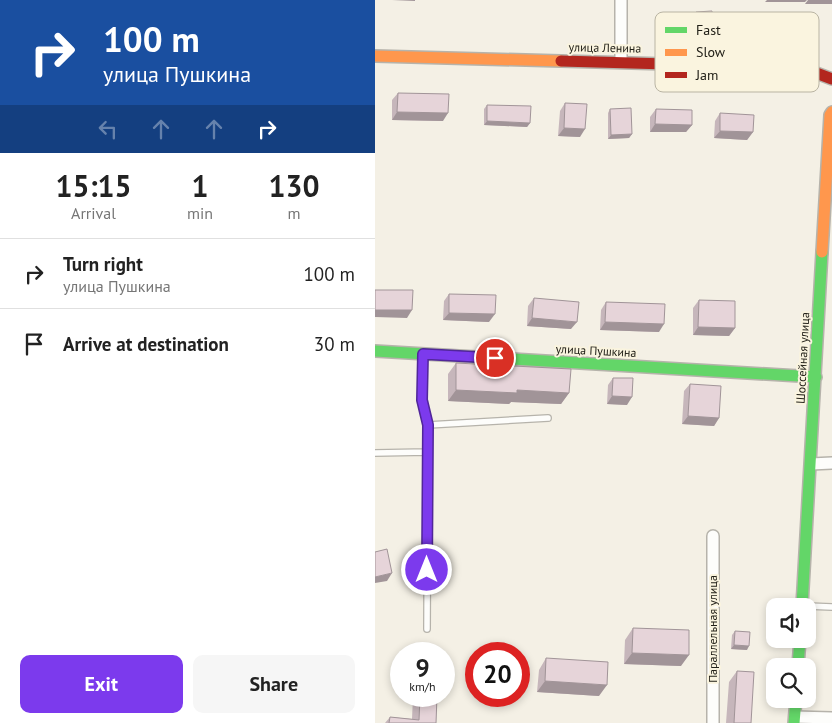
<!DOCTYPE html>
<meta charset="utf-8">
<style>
:root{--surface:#fff;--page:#f6f6f6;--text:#222;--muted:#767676;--line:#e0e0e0;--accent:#7c3aed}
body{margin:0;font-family:"PT Sans",sans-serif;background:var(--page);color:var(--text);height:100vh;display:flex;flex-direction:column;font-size:19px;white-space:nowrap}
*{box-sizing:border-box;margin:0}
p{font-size:16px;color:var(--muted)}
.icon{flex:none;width:28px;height:28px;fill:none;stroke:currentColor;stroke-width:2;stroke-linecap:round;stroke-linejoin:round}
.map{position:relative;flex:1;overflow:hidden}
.panel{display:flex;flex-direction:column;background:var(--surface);width:375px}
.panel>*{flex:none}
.hud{background:#1a4fa0;color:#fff;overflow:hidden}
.tools{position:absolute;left:391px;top:598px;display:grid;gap:10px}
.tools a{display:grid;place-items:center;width:50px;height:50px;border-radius:10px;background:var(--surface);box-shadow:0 2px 8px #0003;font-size:25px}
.speed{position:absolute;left:15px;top:642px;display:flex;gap:10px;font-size:25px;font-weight:700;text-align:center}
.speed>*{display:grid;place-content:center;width:65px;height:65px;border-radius:50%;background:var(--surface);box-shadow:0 2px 8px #0003;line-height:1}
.speed small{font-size:12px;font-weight:400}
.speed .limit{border:8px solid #d22;background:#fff;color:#111}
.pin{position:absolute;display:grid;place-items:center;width:42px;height:42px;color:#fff;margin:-21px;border:2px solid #fff;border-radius:50%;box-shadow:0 1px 5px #0007}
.me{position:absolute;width:55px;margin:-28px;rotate:0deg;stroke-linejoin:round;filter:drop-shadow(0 0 4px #0008)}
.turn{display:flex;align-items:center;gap:18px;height:105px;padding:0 20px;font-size:22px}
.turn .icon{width:65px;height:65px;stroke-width:2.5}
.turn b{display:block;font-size:35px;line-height:42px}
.lanes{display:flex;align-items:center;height:48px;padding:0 20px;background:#0003;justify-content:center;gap:25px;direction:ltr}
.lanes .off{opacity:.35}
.eta{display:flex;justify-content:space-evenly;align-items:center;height:85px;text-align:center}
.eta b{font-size:30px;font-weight:700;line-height:35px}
.cta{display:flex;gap:10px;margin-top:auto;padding:10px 20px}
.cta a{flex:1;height:58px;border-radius:10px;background:var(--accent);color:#fff;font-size:20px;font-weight:700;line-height:58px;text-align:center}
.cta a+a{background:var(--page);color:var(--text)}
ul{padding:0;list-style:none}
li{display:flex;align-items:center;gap:15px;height:70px;padding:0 20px;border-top:1px solid var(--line)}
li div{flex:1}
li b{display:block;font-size:19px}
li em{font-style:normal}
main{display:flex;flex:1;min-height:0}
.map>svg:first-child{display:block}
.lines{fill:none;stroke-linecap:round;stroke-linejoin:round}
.lane-casing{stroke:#b6b3ab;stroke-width:8}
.street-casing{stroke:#b6b3ab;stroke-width:14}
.fast-casing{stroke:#b6b3ab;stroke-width:14}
.slow-casing{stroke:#b6b3ab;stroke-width:14}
.jam-casing{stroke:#b6b3ab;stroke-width:14}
.lane{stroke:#fdfdfb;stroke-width:5.5}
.street{stroke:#fdfdfb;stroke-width:11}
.fast{stroke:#63d668;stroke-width:11}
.slow{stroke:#ff974d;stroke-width:11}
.jam{stroke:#b3261e;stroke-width:11}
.wall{fill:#c6b6bb}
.shaded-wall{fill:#a19498}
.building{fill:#e6d4d9;stroke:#a19498}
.route-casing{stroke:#51269a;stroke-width:12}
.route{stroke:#7c3aed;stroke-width:9}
.labels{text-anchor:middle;stroke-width:4;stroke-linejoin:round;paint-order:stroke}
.street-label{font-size:12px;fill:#222018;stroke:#faf4df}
.key{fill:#faf4df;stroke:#b9b4a3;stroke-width:1}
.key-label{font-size:14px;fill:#222018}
</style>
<main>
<section class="panel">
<div class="hud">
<div class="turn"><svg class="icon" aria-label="right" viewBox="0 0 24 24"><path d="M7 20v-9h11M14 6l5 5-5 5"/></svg><div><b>100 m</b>улица Пушкина</div></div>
<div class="lanes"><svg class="icon off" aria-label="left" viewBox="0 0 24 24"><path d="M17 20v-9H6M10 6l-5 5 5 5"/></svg><svg class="icon off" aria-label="ahead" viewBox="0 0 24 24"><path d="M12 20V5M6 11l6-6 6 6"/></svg><svg class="icon off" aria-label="ahead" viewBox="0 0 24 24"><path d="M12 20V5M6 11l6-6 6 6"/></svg><svg class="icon" aria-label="right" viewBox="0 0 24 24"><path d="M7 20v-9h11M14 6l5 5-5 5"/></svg></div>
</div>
<div class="eta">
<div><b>15:15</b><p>Arrival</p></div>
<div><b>1</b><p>min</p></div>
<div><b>130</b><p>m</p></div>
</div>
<ul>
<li><svg class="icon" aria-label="right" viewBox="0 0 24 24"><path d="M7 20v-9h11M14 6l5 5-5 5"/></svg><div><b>Turn right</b><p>улица Пушкина</p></div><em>100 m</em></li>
<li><svg class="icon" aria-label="arrive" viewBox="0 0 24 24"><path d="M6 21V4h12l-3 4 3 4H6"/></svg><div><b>Arrive at destination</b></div><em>30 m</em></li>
</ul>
<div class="cta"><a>Exit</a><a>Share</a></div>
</section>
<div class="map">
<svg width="457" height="723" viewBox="0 0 457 723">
<rect width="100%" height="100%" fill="#f4f0e5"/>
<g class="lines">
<g class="lane-casing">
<path id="lane" d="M48,356l-1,44 6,25 -1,204
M53,425l120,-7
M0,453l52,-1
M432,606l25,1"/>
</g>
<g class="street-casing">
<path id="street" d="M246,62v-62
M436,464l21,-1
M420,717l37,1
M338,723v-187"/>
</g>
<g class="fast-casing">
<path id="fast" d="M0,351l441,26
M427,606l20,-354
M423,666l2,-27
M419,723l2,-24"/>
</g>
<g class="slow-casing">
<path id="slow" d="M0,56l186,5
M447,252l8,-137 2,-3"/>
</g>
<g class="jam-casing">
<path id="jam" d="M186,61l242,7 29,11"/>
</g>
<use href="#lane" class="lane"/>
<use href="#street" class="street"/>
<use href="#fast" class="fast"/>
<use href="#slow" class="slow"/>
<use href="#jam" class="jam"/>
</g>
<path class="wall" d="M321,12l17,13 -3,4 -16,1 -1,-14z
M23,93l45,28 -51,-1v-20z
M190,103l15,34 -22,-1 2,-25z
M112,105l43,18 -3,4 -43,-2v-16z
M235,109l22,25 -3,4 -21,1v-26z
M281,109l36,16 -6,7h-36v-15z
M345,113l33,19 -6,8 -33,-2 1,-17z
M74,294l40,28 -46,-2 1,-19z
M159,298l37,31 -44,-3 1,-20z
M324,300l36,28 -6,8 -36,-1v-27z
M231,302l53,30 -59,-2 1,-20z
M81,363l113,30 -8,11 -50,-2 -2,2 -61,-3v-27z
M238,378l14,27 -20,-1 1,-19z
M315,384l29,34 -5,8 -32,-2 2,-33z
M258,628l48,38 -57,-2 1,-24z
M360,631l12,19 -16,-1 1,-14z
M171,658l53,38 -62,-4 2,-22z
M362,671l14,52h-25l3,-41z
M38,696h24l-1,27h-51l5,-6 22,2z"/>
<path class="shaded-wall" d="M17,0h23v1z
M392,0h40l-2,2h-40z
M433,0h24v4h-27z
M338,25l-3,4 -16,1 2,-4z
M22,112l51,1 -5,8 -51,-1z
M112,121l43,2 -3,4 -43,-2z
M280,124l37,1 -6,7h-36z
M189,128l21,1 -5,8 -22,-1z
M345,131l33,1 -6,8 -33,-2z
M257,134l-3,4 -21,1 3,-4z
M0,310h37l-5,8 -32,-1z
M74,313l46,1 -6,8 -46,-2z
M157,318l45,4 -6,7 -44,-3z
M230,322l59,2 -5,8 -59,-2z
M323,327l37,1 -6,8 -36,-1z
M81,390h61l52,3 -8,11 -50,-2 -2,2 -61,-3z
M237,396l20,1 -5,8 -20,-1z
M313,416l31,2 -5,8 -32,-2z
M17,573l-5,8 -12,2v-6z
M359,645l15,1 -2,4 -16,-1z
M257,653l57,2 -8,11 -57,-2z
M170,681l62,4 -8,11 -62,-4z"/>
<path class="building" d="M337,11l1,14 -17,1v-14z
M23,93l51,1 -1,19 -51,-1z
M190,103l22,1 -2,25 -21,-1z
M112,105l44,1 -1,17 -43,-2z
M256,108l1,26 -21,1 -1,-26z
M281,109l36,1v15l-37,-1z
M345,113l34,2 -1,17 -33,-1z
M0,290h38l-1,20h-37z
M74,294l47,1 -1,19 -46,-1z
M159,298l45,4 -2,20 -45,-4z
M324,300l36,1v27l-37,-1z
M231,302l59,2 -1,20 -59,-2z
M81,363l115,6 -2,24 -52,-3v3l-61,-3z
M238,378h20l-1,19 -20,-1z
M315,384l31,2 -2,32 -31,-2z
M12,549l5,24 -17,4v-25z
M258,628l56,2v25l-57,-2z
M360,631l15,1 -1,14 -15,-1z
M171,658l62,4 -1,23 -62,-4z
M362,671l17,1 -3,51h-17z
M45,696h17l-1,27h-47l1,-6 29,3z"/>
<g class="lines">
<g class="route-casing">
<path id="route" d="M52,570l1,-145 -6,-25 1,-46 72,4"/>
</g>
<use href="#route" class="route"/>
</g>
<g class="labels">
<g class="street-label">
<text transform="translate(230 48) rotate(1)" y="4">улица Ленина</text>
<text transform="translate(221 351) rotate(3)" y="4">улица Пушкина</text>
<text transform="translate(428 358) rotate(-87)" y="4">Шоссейная улица</text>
<text transform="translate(338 629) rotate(-90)" y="4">Параллельная улица</text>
</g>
</g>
<rect x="280" y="12" width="164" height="80" rx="8" class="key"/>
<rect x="290" y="27" width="22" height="6" fill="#63d668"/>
<rect x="290" y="49" width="22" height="7" fill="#ff974d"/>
<rect x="290" y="72" width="22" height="6" fill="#b3261e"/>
<g class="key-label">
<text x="321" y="35">Fast</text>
<text x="321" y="57">Slow</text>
<text x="321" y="80">Jam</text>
</g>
</svg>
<div class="tools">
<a><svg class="icon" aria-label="sound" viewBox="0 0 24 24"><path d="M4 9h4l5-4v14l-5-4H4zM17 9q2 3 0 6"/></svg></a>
<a><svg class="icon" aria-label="search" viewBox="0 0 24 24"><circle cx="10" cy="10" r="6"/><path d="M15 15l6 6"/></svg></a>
</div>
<div class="speed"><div>9<small>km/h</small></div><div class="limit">20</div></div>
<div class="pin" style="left:120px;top:358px;background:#d93025"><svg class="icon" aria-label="arrive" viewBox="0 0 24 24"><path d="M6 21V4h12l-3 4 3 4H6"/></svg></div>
<svg class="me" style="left:52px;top:570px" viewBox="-20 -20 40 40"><circle r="17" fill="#7c3aed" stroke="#fff" stroke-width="3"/><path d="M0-11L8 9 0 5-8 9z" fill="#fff"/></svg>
</div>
</main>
